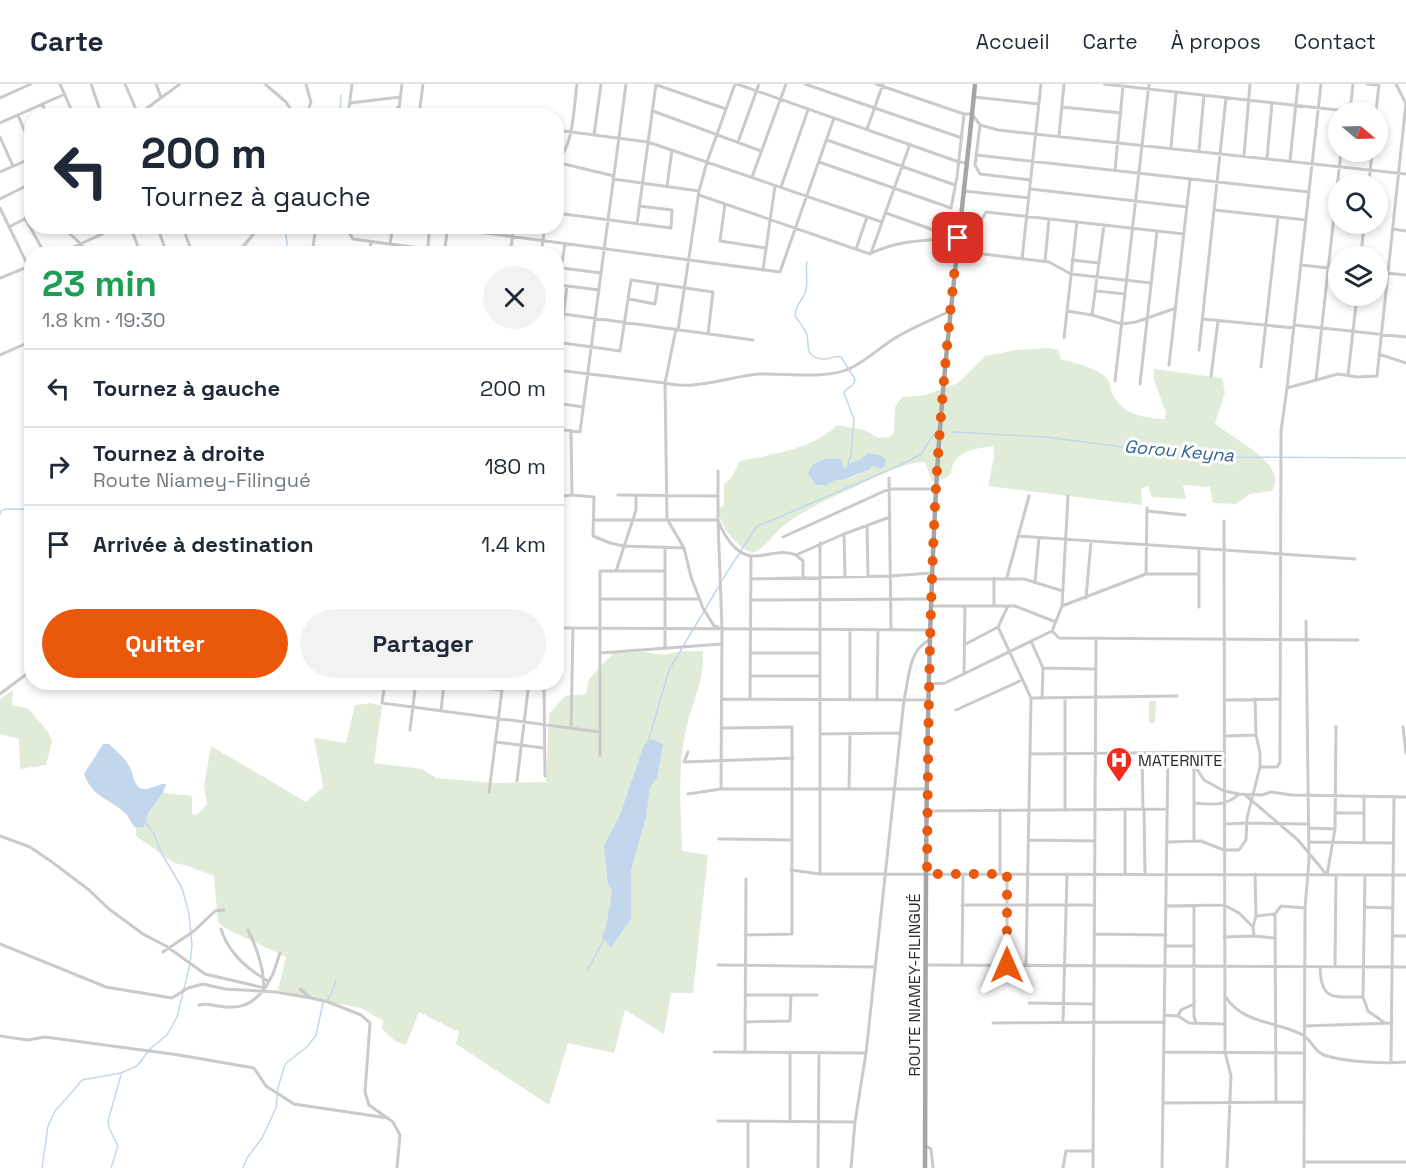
<!DOCTYPE html>
<html lang="fr">
<meta charset="utf-8">
<style>
:root{--surface:#fff;--page:#f2f2f3;--text:#1f2937;--muted:#747a83;--line:#e0e1e3;--accent:#ea580c}
body{margin:0;font-family:"Space Grotesk",sans-serif;background:var(--page);color:var(--text);height:100vh;display:flex;flex-direction:column;font-size:22px;white-space:nowrap}
*{box-sizing:border-box;margin:0}
p{font-size:20px;color:var(--muted)}
.icon{flex:none;width:33px;height:33px;fill:none;stroke:currentColor;stroke-width:2;stroke-linecap:round;stroke-linejoin:round}
.map{position:relative;flex:1;overflow:hidden}
.sheet{position:absolute;left:24px;top:162px;width:540px;height:444px;display:flex;flex-direction:column;background:var(--surface);border-radius:24px;box-shadow:0 3px 9px #0003}
.sheet>*{flex:none}
.guide{position:absolute;left:24px;top:24px;width:540px;height:126px;border-radius:24px;box-shadow:0 3px 9px #0003;background:#fff;color:var(--text);overflow:hidden}
.needle{width:39px;rotate:109deg}
.buttons{position:absolute;left:1328px;top:18px;display:grid;gap:12px}
.buttons a{display:grid;place-items:center;width:60px;height:60px;border-radius:50%;background:var(--surface);box-shadow:0 3px 9px #0003;font-size:30px}
.pin{position:absolute;display:grid;place-items:center;width:51px;height:51px;color:#fff;margin:-26px;border-radius:12px;box-shadow:0 3px 9px #0006}
.me{position:absolute;width:66px;margin:-33px;rotate:0deg;stroke-linejoin:round;filter:drop-shadow(0 0 4px #0008)}
.turn{display:flex;align-items:center;gap:21px;height:126px;padding:0 18px;font-size:27px}
.turn .icon{width:78px;height:78px;stroke-width:2.5}
.turn b{display:block;font-size:42px;line-height:51px}
.round{display:grid;place-items:center;flex:none;width:63px;height:63px;border-radius:32px;background:var(--page)}
.summary{display:flex;align-items:center;justify-content:space-between;height:102px;padding:0 18px}
h1{font-size:36px;font-weight:700;line-height:45px;color:#1e9e55}
.button{display:flex;gap:12px;margin-top:auto;padding:12px 18px}
.button a{flex:1;height:69px;border-radius:36px;background:var(--accent);color:#fff;font-size:24px;font-weight:700;line-height:69px;text-align:center}
.button a+a{background:var(--page);color:var(--text)}
ul{padding:0;list-style:none}
li{display:flex;align-items:center;gap:18px;height:78px;padding:0 18px;border-top:2px solid var(--line)}
li div{flex:1}
li b{display:block;font-size:22px}
li em{font-style:normal}
header{display:flex;align-items:center;gap:36px;box-sizing:border-box;height:84px;padding:0 30px;background:var(--surface);border-bottom:2px solid var(--line)}
header strong{font-size:28px}
nav{display:flex;gap:33px;margin-inline-start:auto;font-size:21px}
.map>svg:first-child{display:block}
.green{fill:#e0ecd8;fill-rule:evenodd}
.water{fill:#c2d7ee}
.lines{fill:none;stroke-linecap:round;stroke-linejoin:round}
.stream{stroke:#c2d7ee;stroke-width:1.5}
.minor{stroke:#cacaca;stroke-width:3}
.major{stroke:#a5a5a5;stroke-width:4.5}
.route{stroke:#ea580c;stroke-width:10;stroke-dasharray:0 18}
.labels{text-anchor:middle;stroke-width:6;stroke-linejoin:round;paint-order:stroke}
.poi-label{font-size:16px;fill:#2d2d2d;stroke:#fff;text-anchor:start}
.street-label{font-size:16px;fill:#2d2d2d;stroke:#fff}
.water-label{font-size:18px;font-style:italic;fill:#346295;stroke:#fff}
</style>
<header>
<strong>Carte</strong>
<nav><a>Accueil</a><a>Carte</a><a>À propos</a><a>Contact</a></nav>
</header>
<div class="map">
<svg width="1406" height="1084" viewBox="0 0 1406 1084">
<rect width="100%" height="100%" fill="#fff"/>
<path class="green" d="M1049,264l9,2 3,9c16,5 37,8 47,21 3,4 2,9 4,13 9,21 31,25 52,26l2,-6 -12,-33v-11l68,9 3,15 -10,30c14,15 75,40 57,68l-22,3 -14,10 -23,-1 -3,-16 -27,-2 3,14 -34,-2 -4,-11 -7,3 1,16 -154,-19 6,-29 -1,-11c-11,2 -23,2 -32,9 -18,12 2,22 -29,26l-7,-19c-25,1 -48,15 -70,25 -24,11 -48,21 -69,37 -13,9 -19,24 -34,29 -18,-8 -30,-25 -35,-44l7,-3v-22l8,-7 8,-16c33,-7 73,-12 97,-36l27,5 15,8 11,-1 4,-4 1,-26 7,-10 23,-2 33,-12 27,-27 31,-6zM868,369h10l-1,15 -5,-2c-8,8 -25,14 -37,13l8,-12 4,1 1,-4 13,-5z
M683,567h20c2,28 -11,52 -17,78 -9,40 -5,81 -4,122l26,4 -15,138h-22l-7,41 -39,-24 -11,43 -46,-10 -19,62 -93,-61 3,-12 -40,-20 -13,33 -11,-4 -13,-12 1,-8 -22,-13 -55,-10 -28,-8 8,-33 -61,-29 -7,-6 -4,-46 -29,-11 -11,-2 -38,-27v-8l8,-1 5,-15 14,-19 29,3v18l5,1 10,-11 -3,-18 7,-40 95,56 17,-15 -9,-49 32,5 9,-38 16,-2 11,3 -8,57 48,6 14,9 59,5 51,-1 3,-68 16,-18 21,-2 3,-15 24,-26 32,-1 18,3z
M13,606l-1,15 17,4 19,23 4,9 -6,24 -26,4 -1,-30 -19,-5v-35z
M1149,617h7l-1,22h-6z"/>
<path class="water" d="M868,369c8,1 14,0 18,8l-1,5 -4,3 -9,-3 -2,3 -27,11h-8l-9,5h-10l-8,-12c4,-13 19,-16 32,-14l2,2 1,6 4,1 1,-4 13,-5z
M652,655l11,5 -6,34 -7,9 -4,30 -15,53v49l-20,28 -9,-10 4,-9 6,-37 -4,-7 -4,-38 16,-31 24,-70z
M103,660h6c8,8 18,15 22,26 3,7 3,17 12,19 8,1 15,-6 23,-5l-3,9 -14,19 -5,15 -8,1c-6,-5 -6,-11 -11,-15 -16,-15 -32,-15 -41,-39z"/>
<g class="lines">
<path class="stream" d="M340,32l1,-21
M285,142l3,28
M807,178c-2,9 2,22 -2,31 -4,10 -8,8 -10,23 4,5 8,11 11,16 5,12 -4,24 16,27 7,1 12,-4 19,-2l14,22c0,8 -9,8 -11,14l10,26 -3,35 -4,14
M952,348l94,5 152,20 208,1
M0,430l2,-4c9,-3 22,2 30,-3
M721,498l35,-55 142,-61 22,-11 14,-21
M648,658l21,-72 50,-84
M587,887l17,-32
M327,916l5,-7 4,-13
M42,1084l6,-42 7,-15 17,-19 10,-12 39,-7 16,-7 14,-18 16,-13 10,-18 13,-53 2,-19 -3,-31 -7,-26 -20,-34 -8,-20 -8,-11
M111,1084l7,-22 -9,-18 -1,-7 13,-46
M243,1084l4,-10 15,-20 14,-30 2,-20 7,-24 23,-18 8,-11 7,-32"/>
<path class="minor" d="M60,0l14,32
M91,0l11,32
M125,0l13,30
M156,0l5,13
M265,0l21,18 9,14
M737,0l222,78 8,1
M805,0l157,54
M876,0l88,30h8l8,11 18,5 408,44
M1104,0l252,28
M1367,0l12,1
M1396,0l9,18
M657,1l69,24
M974,13l65,7
M0,14l31,-14
M350,19l50,-6
M42,20l6,12
M1062,23l59,6
M653,27l108,40
M1350,28l3,-28
M1376,28l3,-28
M18,31l10,24 4,-1
M136,32l44,-32
M306,32l5,-14 -5,-18
M348,32l4,-32
M389,32l9,-9
M398,32l4,-32
M419,32l4,-32
M0,39l65,-29
M980,41l-5,40 5,9 51,6
M867,45l16,-45
M556,46l92,12 234,80
M594,51l7,-51
M1059,52l5,-52
M0,53l13,29
M827,56l128,45
M738,58l21,-58
M1171,63l5,-54
M1199,66l5,-55
M976,71l333,37
M1244,72l6,-72
M1267,74l5,-55
M556,76c18,-11 18,-56 21,-76
M1290,77l8,-77
M556,78l58,14
M819,78l132,46 6,-31 7,-63
M1115,86l8,-84
M0,88l32,-14
M752,93l34,-93
M613,95l86,12
M1369,100l3,-32
M667,102l5,-36
M781,103l27,-77
M1031,105l156,18
M964,107l65,7
M699,111l171,59c27,-14 58,-14 88,-16
M0,115l32,-16
M725,120l-5,37 46,7
M0,124l32,66
M1215,126l91,10
M556,129l115,15 1,-18 -33,-4
M886,129l70,25
M25,134l20,36
M637,140l19,-140
M61,142l31,28
M130,142l11,28
M157,142l10,28
M182,142l11,28
M348,142v5l5,8 110,15
M432,142l348,46 54,-154
M9,143l23,-12
M1393,145l13,2
M390,160l3,-18
M856,165l11,-32
M871,169l39,-109
M58,170l62,-28
M237,170l23,-28
M312,170l4,-28
M369,170l2,-12
M398,170l1,-8
M427,170l3,-28
M444,170l4,-28
M510,170l4,-28
M541,170l4,-28
M1361,172l3,-32
M1022,175l19,-175
M1072,176l27,3
M1045,177l4,-42
M1301,181l37,4
M562,184l39,5
M763,186l12,-84
M1377,188l29,3
M0,194l32,-13
M1151,199l-80,-9 -22,-12 -74,-9 -1,-2c1,-13 5,-28 12,-39l198,22
M559,201l40,5
M1096,207l29,3
M629,215l26,5 3,-20
M556,216l9,-56
M1067,227l25,4 30,9 14,-2 40,-14
M556,229l197,27
M1092,231l12,-90
M1203,235l91,9
M1294,241l112,12
M676,245l-11,54 2,136 17,29 7,29 12,31 11,18 4,1
M678,246l21,-139 8,-29 28,-78
M1064,254l13,-116
M556,258l64,9 11,-71 82,12 -5,42
M560,258l7,-56
M1199,266l27,-252
M1379,270l27,9
M0,271l32,-14
M1169,281l21,-186
M1261,283l17,-150
M556,286l109,13c31,8 64,-7 95,-9 27,-1 66,6 91,-6 14,-7 25,-17 38,-26 18,-13 41,-21 61,-31
M1348,291l9,-79
M1211,292l7,-55
M1316,296l25,-228
M1115,297l34,-297
M1140,300l17,-153
M1287,304l51,-14 19,3 20,-1 29,-273
M556,319l27,4
M556,345l24,3 46,-348
M571,346l1,65
M718,387v49l4,109 -1,160
M889,394l2,152
M618,411l99,1
M556,413l16,-2 22,2 -1,39 17,7 14,3 60,2
M1147,427l38,4
M593,436h125c5,14 18,36 35,36 16,0 28,-7 43,-1l48,-21 46,-17
M1224,437l1,531 6,24 -4,92
M867,441l1,52
M844,450l1,43
M1018,452l337,23
M783,453l106,-48h47
M665,463v101
M1199,465v58
M796,471l7,6v16
M616,487l20,-61v-14
M1146,490l1,-66
M1007,493l22,-81
M994,494v28
M751,495l139,-3 42,-3
M932,495h92l39,12
M1035,498l4,-44
M1086,514l5,-57
M600,515h100
M750,516l181,-1
M931,522h84l41,16
M1062,522l6,-110
M998,543l33,71 -5,267
M556,544l374,2
M1052,547l7,7 299,2
M1031,557l12,27 -1,30
M964,561l34,-18 10,-21
M600,569l122,-9
M750,569h70
M1043,584l53,1
M964,589l1,-67
M750,592h70
M385,598l-3,21 218,29
M544,598l1,94
M444,599l58,7
M930,600l15,-1 107,-52 10,-25 84,-32h53
M0,610l32,-24
M1031,614l146,-2
M723,615l206,1
M750,615l1,-142
M850,616v-70
M877,616l1,-70
M1224,616l56,-1
M956,626l66,-30
M441,627l3,-28
M1403,643l3,26
M571,644l2,-100
M723,644l69,-1v207l-47,1
M410,646l6,-48
M820,650l80,-1
M1224,652l31,-1
M495,658l49,6
M688,668l-4,10 109,-4
M1142,669l1,57
M1194,669v87
M1030,670l194,-2
M600,672v-185h65
M1193,679l11,17 20,11 15,3 23,1 9,-3 21,3 114,2
M1260,683h17l3,-5 1,-331 6,-43 34,-304
M517,697l12,-99
M849,705l1,-55
M489,708l14,-110
M688,710l33,-5h206
M1244,710l54,46 29,35
M1194,719c17,1 32,4 45,-9
M1065,726v-112
M1144,726l1,64
M927,727l240,-2
M1336,729h28
M1224,740l22,-1 63,1
M1309,744l26,1
M0,752l30,11 22,15 37,28 20,19 34,25 23,12 39,28 60,14c-12,17 -26,22 -47,18 -7,-1 -12,-3 -19,-1
M719,755l73,1
M1029,756l66,1
M1167,758l34,-1 23,9h15l7,-10 1,-22 13,-51v-14l-4,-18 -1,-36
M1309,758l84,1
M1364,758v-46
M791,786l29,4h65l521,1
M820,790v-331
M1000,790v-64
M1125,790v-64
M1255,790l1,42
M1327,791l8,-46 1,-103
M1365,791l-2,122 5,14 17,12
M962,821h132
M1166,822l58,-1 15,8 14,14 3,-11 19,-2 6,-8 24,2
M1194,822v110l2,7
M1365,823l28,1
M1275,830l1,188
M1253,843l1,9 21,2
M221,845c7,23 26,40 47,52
M248,846c6,12 11,25 14,39 2,7 0,13 3,19
M1094,850l72,1
M1393,852h13
M1224,853l30,-1
M0,860l106,43 66,11 16,-10 15,-4 22,5 51,3 35,6
M1165,862h28
M163,868l31,-21 21,-20 9,-1
M718,881l157,2
M926,881l480,2
M962,881l1,-91
M1007,881v-91
M1320,883c1,34 13,30 42,30
M1335,883l1,-92
M265,904l8,-14 7,-21
M300,905l11,9 17,4 33,13 9,8 -5,69 4,13 24,17 7,13 -3,33
M745,911h72
M1225,912c17,28 52,25 78,39 9,6 12,18 24,21 20,6 58,8 79,6
M1029,919l65,1
M1164,931l14,1 11,7 35,1
M1178,932l3,-6 13,-6
M745,938l45,-1 1,-26
M1063,938l4,-148
M993,939l171,-1
M1304,942l88,-3
M0,952l28,4 17,-3 134,18 75,13 12,18 28,18 94,14
M714,968l152,1
M745,968l1,-173
M1164,968l140,1
M1391,979l3,-266
M1163,1019l141,-1
M790,1036v-68
M718,1037l137,1
M748,1037v47
M926,1062l5,3 2,19
M1304,1078h102
M818,1084l1,-115
M851,1084l4,-46 11,-69 38,-353c5,-21 4,-49 25,-60
M1063,1084l3,-17h27
M1093,1084l3,-530
M1162,1084l6,-415
M1304,1084l1,-260 4,-47 -3,-240"/>
<path class="major" d="M925,1084c1,-226 -1,-451 11,-677 7,-136 26,-271 39,-407"/>
</g>
<g class="lines">
<path class="route" d="M958,154c-9,83 -17,166 -22,249 -7,129 -8,258 -9,387h80v91"/>
</g>
<defs>
<g id="hospital-pin" transform="scale(1.35)"><path d="M0 17L-7.5 6A9.5 9.5 0 1 1 7.5 6Z" fill="#f52b1d" stroke="#fff"/><path d="M-5-5h3v3.5h4V-5h3V5h-3V1.5h-4V5h-3Z" fill="#fff"/></g>
</defs>
<g fill-rule="evenodd">
<use href="#hospital-pin" x="1119" y="676"/>
</g>
<g class="labels">
<g class="poi-label">
<text x="1138" y="682">MATERNITE</text>
</g>
<g class="street-label">
<text transform="translate(914 901) rotate(-90)" y="6">ROUTE NIAMEY-FILINGUÉ</text>
</g>
<g class="water-label">
<text transform="translate(1179 367) rotate(5)" y="6">Gorou Keyna</text>
</g>
</g>
</svg>
<div class="buttons">
<a><svg class="needle" viewBox="-14 -14 28 28"><path d="M0-13l5 13h-10z" fill="#e53935"/><path d="M0 13l5-13h-10z" fill="#747a83"/></svg></a>
<a><svg class="icon" aria-label="search" viewBox="0 0 24 24"><circle cx="10" cy="10" r="6"/><path d="M15 15l6 6"/></svg></a>
<a><svg class="icon" aria-label="layers" viewBox="0 0 24 24"><path d="M12 4l9 5-9 5-9-5zM3 14l9 5 9-5"/></svg></a>
</div>
<div class="pin" style="left:958px;top:154px;background:#d93025"><svg class="icon" aria-label="arrive" viewBox="0 0 24 24"><path d="M6 21V4h12l-3 4 3 4H6"/></svg></div>
<svg class="me" style="left:1007px;top:881px" viewBox="-20 -20 40 40"><path d="M0-17L14 15 0 8-14 15z" fill="#ea580c" stroke="#fff" stroke-width="4"/></svg>
<div class="guide">
<div class="turn"><svg class="icon" aria-label="left" viewBox="0 0 24 24"><path d="M17 20v-9H6M10 6l-5 5 5 5"/></svg><div><b>200 m</b>Tournez à gauche</div></div>
</div>
<section class="sheet">
<div class="summary"><div><h1>23 min</h1><p>1.8 km · 19:30</p></div><a class="round"><svg class="icon" aria-label="close" viewBox="0 0 24 24"><path d="M6 6l12 12M18 6L6 18"/></svg></a></div>
<ul>
<li><svg class="icon" aria-label="left" viewBox="0 0 24 24"><path d="M17 20v-9H6M10 6l-5 5 5 5"/></svg><div><b>Tournez à gauche</b></div><em>200 m</em></li>
<li><svg class="icon" aria-label="right" viewBox="0 0 24 24"><path d="M7 20v-9h11M14 6l5 5-5 5"/></svg><div><b>Tournez à droite</b><p>Route Niamey-Filingué</p></div><em>180 m</em></li>
<li><svg class="icon" aria-label="arrive" viewBox="0 0 24 24"><path d="M6 21V4h12l-3 4 3 4H6"/></svg><div><b>Arrivée à destination</b></div><em>1.4 km</em></li>
</ul>
<div class="button"><a>Quitter</a><a>Partager</a></div>
</section>
</div>
